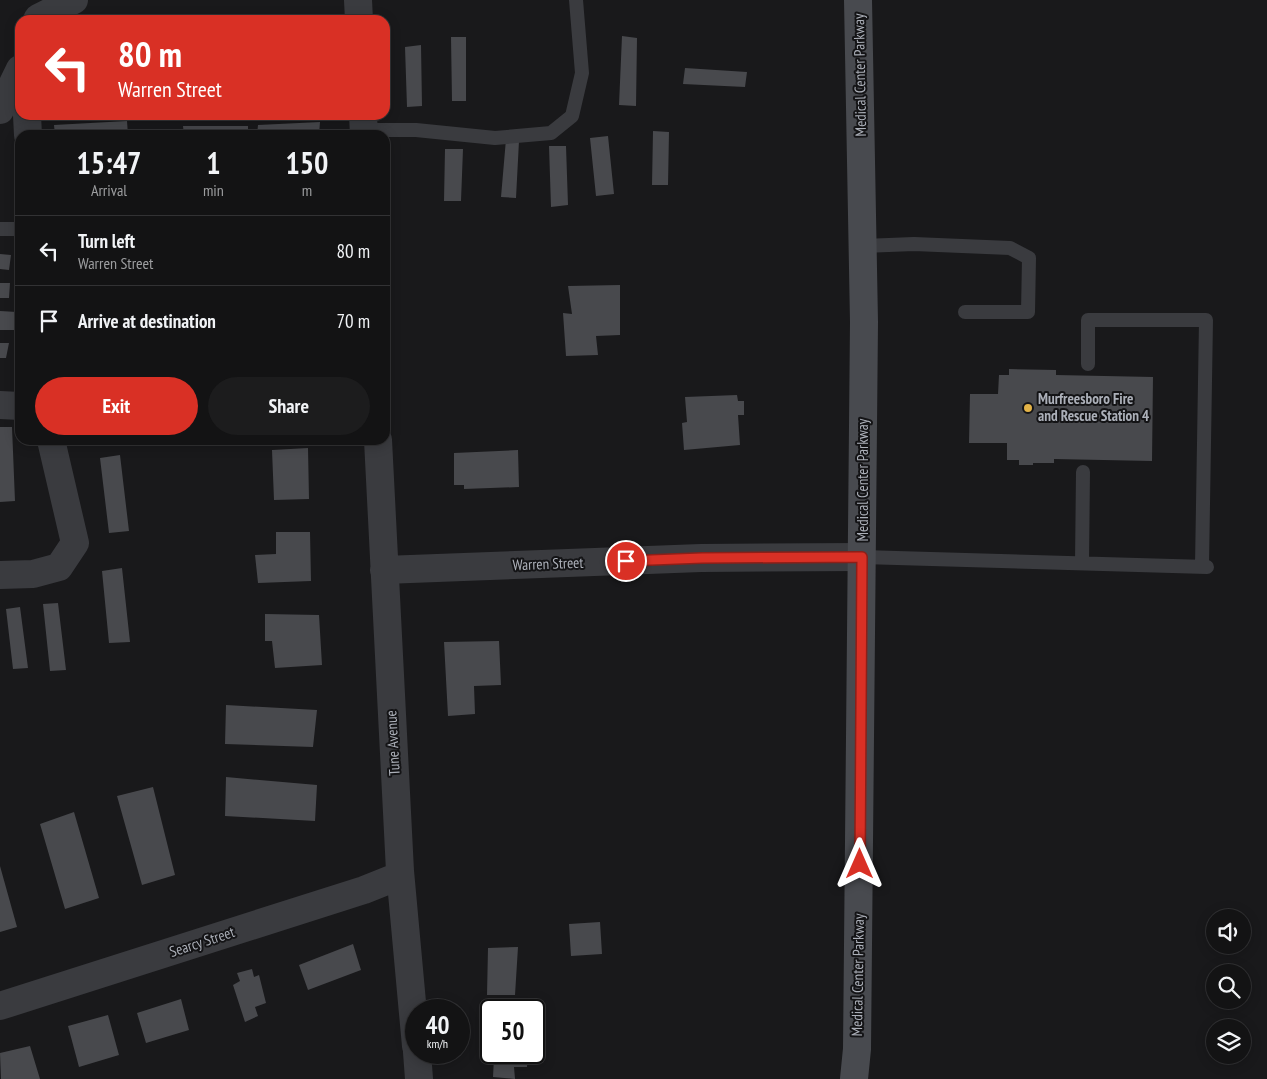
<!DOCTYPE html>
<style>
:root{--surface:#131314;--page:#1c1c1d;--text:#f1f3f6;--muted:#9d9ea0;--line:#323234;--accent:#d93025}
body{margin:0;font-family:"PT Sans Narrow",sans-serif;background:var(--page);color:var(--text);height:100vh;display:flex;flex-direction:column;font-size:19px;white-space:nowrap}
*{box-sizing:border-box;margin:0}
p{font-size:16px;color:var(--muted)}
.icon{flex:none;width:28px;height:28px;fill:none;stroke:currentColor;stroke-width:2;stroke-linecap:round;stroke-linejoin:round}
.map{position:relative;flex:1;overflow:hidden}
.sheet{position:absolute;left:15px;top:130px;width:375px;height:315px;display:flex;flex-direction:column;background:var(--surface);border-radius:15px;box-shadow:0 2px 12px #0003,0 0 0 1px var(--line)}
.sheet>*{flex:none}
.top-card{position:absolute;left:15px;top:15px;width:375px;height:105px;border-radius:15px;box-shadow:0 2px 12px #0003,0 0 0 1px var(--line);background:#d93025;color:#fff;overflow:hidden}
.controls{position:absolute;left:1206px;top:909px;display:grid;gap:10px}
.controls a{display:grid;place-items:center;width:45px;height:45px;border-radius:50%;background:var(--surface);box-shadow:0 2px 12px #0003,0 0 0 1px var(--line);font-size:25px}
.speed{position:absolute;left:405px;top:999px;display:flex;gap:10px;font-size:25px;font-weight:700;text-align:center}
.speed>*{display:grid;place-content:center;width:65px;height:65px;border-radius:50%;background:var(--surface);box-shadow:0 2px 12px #0003,0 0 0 1px var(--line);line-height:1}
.speed small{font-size:12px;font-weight:400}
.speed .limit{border:2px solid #111;border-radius:8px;background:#fff;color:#111}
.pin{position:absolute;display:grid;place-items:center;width:42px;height:42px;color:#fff;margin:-21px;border:2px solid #fff;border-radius:50%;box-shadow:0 1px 5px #0007}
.me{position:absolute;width:55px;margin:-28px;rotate:0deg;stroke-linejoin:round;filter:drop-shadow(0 0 4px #0008)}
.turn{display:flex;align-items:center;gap:18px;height:105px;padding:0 20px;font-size:22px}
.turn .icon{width:65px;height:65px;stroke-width:2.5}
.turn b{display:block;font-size:35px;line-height:42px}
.eta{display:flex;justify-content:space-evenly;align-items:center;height:85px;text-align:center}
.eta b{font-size:30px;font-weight:700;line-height:35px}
.button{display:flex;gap:10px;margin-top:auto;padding:10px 20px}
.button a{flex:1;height:58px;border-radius:30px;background:var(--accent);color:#fff;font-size:20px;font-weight:700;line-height:58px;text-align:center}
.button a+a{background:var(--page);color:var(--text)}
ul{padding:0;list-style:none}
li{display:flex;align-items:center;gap:15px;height:70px;padding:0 20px;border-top:1px solid var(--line)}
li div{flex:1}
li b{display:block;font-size:19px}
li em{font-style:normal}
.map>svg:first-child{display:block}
.building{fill:#48494d}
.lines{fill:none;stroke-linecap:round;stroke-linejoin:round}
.service{stroke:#3a3b3f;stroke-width:14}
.minor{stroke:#3a3b3f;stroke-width:28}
.secondary{stroke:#484a4f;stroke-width:28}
.route-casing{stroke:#8d1f18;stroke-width:12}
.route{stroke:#d93025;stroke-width:9}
.poi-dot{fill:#e3b348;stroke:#141416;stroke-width:2}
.labels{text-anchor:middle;stroke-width:4;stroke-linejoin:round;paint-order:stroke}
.street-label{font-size:15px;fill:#acb0b9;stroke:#141416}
.poi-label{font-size:15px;font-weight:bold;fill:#acb0b9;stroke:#141416;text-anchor:start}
</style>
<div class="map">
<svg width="1267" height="1079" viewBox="0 0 1267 1079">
<rect width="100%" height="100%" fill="#19191b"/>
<path class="building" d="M622,36l15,2 -1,68 -17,-1z
M451,37h15v64h-14z
M421,45l1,61 -15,1 -2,-60z
M685,68l62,4 -2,15 -62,-3z
M127,121l1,14h-73l-1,-10z
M320,122l-1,13h-62l1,-10z
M183,126h65v9h-64z
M653,131l16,1 -1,53h-16z
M608,136l6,58 -18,2 -6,-58z
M506,139l13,2 -3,57 -15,-1z
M549,146h17l2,59 -17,2z
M445,149h18l-2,52h-17z
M0,254l11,1 -2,15 -9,-1z
M0,283h10l-1,15h-9z
M620,285v50l-24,1 2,19 -32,1 -3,-43 9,1 -4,-28z
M0,311l17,1 -1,18h-16z
M0,343h9l-3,15h-6z
M1009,369l47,1v5l97,2 -1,84 -98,-2v4h-21v2h-14v-5h-12v-17h-38l1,-49h28l1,-19h10z
M737,395l1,6h6v14h-6l2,30 -56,5 -2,-27 5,-1 -2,-25z
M0,427h12l3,74 -15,1z
M308,448l1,51 -35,1 -2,-50z
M518,450l1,37 -55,2v-4h-10v-32z
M120,455l9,76 -20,2 -9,-75z
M276,532h34l1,49 -53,2 -3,-28 21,-1z
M122,568l8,74 -21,1 -7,-72z
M58,603l8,67 -16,1 -7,-67z
M20,607l8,61 -15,1 -7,-60z
M265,614l54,1 3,50 -47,3 -3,-27h-7z
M499,641l2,44 -27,1 1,28 -27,2 -4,-74z
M226,705l91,5 -4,37 -88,-3z
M226,777l91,8 -2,36 -90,-5z
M153,787l22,88 -33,10 -25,-89z
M74,812l25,86 -34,11 -25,-85z
M0,866l17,61 -17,5z
M600,922l2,32 -31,2 -2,-32z
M353,944l8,26 -53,20 -9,-25z
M518,947l-3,48h-28l1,-47z
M252,969l2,8 5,-2 7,28 -11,4 3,9 -13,6 -12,-37 7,-4 -3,-8z
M181,999l8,31 -43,13 -9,-30z
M108,1015l11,40 -40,12 -11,-41z
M485,1040h6v12h37l-1,15h-13l1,12 -22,-2 1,-20h-10z
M30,1046l10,33h-39l-1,-26z"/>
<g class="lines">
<path class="service" d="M364,130h52l79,8 56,-5 21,-17 10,-43 -6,-73
M0,229h20
M863,246l51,-2 96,4 19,10 -1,54h-63
M1088,364v-44h118l-4,246
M862,557l345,10
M1082,563l1,-91"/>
<path class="minor" d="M358,0l1,20
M37,20l1,-2 36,-18
M0,110l20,-41
M27,115l1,20
M363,115l1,20
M0,405l20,1
M378,440l22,431 16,175
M384,570l317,-12 161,-1
M0,575l33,-1 26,-7 16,-24 -24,-103
M0,1006l364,-116 30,-12 6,-7
M417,1052l2,27"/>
<path class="secondary" d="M854,1079l3,-30 7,-727 -6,-322"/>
</g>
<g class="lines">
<g class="route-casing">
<path id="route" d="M626,561l76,-3 160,-1 -2,307"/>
</g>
<use href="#route" class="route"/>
</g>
<circle class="poi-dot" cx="1028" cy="408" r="5"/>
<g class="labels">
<g class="street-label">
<text transform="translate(860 75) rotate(-91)" y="5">Medical Center Parkway</text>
<text transform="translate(863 480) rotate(-90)" y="5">Medical Center Parkway</text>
<text transform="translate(548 564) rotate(-2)" y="5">Warren Street</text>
<text transform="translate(393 743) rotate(-93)" y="5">Tune Avenue</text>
<text transform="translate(202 942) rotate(-18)" y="5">Searcy Street</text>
<text transform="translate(858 975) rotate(-89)" y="5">Medical Center Parkway</text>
</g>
<g class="poi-label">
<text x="1038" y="404">Murfreesboro Fire<tspan x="1038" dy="17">and Rescue Station 4</tspan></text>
</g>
</g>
</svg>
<div class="controls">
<a><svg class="icon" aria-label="sound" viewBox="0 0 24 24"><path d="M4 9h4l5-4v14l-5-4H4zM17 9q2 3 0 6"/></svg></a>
<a><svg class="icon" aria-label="search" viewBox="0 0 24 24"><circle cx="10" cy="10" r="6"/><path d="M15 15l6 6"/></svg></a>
<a><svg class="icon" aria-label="layers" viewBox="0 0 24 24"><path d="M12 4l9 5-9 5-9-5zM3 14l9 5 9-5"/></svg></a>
</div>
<div class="speed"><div>40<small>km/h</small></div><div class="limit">50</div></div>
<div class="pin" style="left:626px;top:561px;background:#d93025"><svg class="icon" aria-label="arrive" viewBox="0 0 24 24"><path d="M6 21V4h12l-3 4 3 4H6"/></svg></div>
<svg class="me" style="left:860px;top:864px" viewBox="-20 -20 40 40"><path d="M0-17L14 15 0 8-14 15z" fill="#d93025" stroke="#fff" stroke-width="4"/></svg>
<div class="top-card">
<div class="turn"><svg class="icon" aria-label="left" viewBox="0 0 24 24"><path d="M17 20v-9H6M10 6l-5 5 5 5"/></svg><div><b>80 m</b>Warren Street</div></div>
</div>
<section class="sheet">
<div class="eta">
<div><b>15:47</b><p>Arrival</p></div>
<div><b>1</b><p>min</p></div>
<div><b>150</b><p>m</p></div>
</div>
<ul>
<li><svg class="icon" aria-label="left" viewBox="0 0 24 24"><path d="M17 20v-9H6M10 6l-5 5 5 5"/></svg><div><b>Turn left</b><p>Warren Street</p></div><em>80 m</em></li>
<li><svg class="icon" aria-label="arrive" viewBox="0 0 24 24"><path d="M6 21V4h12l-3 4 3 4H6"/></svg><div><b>Arrive at destination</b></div><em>70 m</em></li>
</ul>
<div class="button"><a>Exit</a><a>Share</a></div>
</section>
</div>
